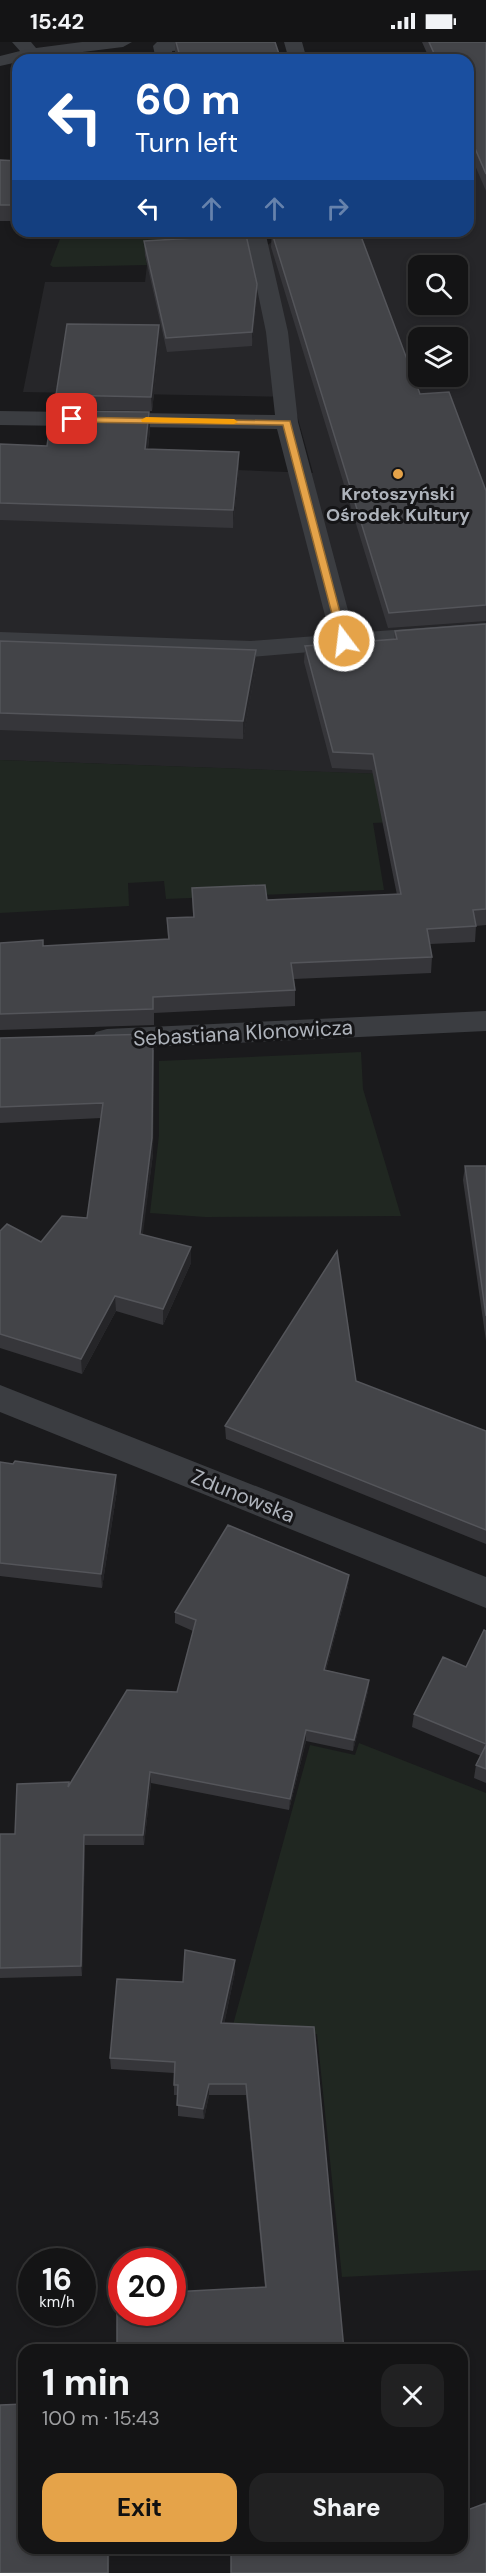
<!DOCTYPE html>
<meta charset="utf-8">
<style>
:root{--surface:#141415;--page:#212122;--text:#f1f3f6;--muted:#9d9ea0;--line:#333334;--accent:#e5a349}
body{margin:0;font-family:"DM Sans",sans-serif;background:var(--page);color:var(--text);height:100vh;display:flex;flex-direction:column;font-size:22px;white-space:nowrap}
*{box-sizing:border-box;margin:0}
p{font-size:20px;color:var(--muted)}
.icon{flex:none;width:33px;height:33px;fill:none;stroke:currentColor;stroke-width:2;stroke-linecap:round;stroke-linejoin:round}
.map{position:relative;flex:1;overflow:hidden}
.drawer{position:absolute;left:18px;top:2302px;width:450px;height:210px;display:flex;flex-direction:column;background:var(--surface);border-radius:18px;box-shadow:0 3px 9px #0003,0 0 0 2px var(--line)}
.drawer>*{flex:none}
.top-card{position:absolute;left:12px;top:12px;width:462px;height:183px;border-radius:18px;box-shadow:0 3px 9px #0003,0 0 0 2px var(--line);background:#1a4fa0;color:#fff;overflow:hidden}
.tools{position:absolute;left:408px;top:213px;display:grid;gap:12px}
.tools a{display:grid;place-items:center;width:60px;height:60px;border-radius:12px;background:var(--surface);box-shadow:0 3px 9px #0003,0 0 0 2px var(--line);font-size:30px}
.speed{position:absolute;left:18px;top:2206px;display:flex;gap:12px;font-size:30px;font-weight:700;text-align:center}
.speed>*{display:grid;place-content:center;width:78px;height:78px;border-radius:50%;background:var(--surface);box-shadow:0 3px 9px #0003,0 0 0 2px var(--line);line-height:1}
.speed small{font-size:15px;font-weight:400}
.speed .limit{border:9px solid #d22;background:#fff;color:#111}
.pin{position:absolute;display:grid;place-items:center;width:51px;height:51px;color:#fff;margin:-26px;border-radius:12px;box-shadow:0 3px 9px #0006}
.me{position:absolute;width:66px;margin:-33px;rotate:345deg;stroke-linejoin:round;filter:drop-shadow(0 0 4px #0008)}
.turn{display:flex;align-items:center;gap:21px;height:126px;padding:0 24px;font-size:27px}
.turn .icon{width:78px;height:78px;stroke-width:2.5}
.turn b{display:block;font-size:42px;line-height:51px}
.lanes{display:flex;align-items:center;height:57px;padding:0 24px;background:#0003;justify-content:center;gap:30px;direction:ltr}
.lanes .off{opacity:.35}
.round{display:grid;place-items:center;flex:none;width:63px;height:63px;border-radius:18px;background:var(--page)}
.summary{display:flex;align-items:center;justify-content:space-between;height:102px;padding:0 24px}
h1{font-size:36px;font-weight:800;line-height:45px}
.primary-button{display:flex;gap:12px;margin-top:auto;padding:12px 24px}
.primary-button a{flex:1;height:69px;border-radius:18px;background:var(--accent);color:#111;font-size:24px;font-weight:800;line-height:69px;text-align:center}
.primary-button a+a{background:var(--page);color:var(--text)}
.status{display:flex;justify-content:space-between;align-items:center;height:42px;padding:0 30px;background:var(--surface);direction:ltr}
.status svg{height:16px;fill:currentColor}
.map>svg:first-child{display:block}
.built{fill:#262629;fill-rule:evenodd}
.green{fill:#202721}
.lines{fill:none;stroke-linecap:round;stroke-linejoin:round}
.minor{fill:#3b3d41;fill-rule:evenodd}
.wall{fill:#36363a}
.shaded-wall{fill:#252528}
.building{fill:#434448;stroke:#54555a;stroke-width:1.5}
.route{fill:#e5a349;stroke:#956a2f;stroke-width:1.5}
.slow{fill:#f59e0b}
.poi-dot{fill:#e5a349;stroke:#151517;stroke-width:2}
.labels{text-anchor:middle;stroke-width:6;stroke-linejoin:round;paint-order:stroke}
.far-poi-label{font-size:18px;font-weight:bold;fill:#aeb3bb;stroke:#151517}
.street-label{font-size:21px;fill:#aeb3bb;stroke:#151517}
</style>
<div class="status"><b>15:42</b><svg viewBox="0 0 49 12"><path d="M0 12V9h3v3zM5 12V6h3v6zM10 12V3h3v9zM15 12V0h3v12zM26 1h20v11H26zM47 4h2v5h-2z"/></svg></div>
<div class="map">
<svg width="486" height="2531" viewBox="0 0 486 2531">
<rect width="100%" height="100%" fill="#1a1a1c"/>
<path class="built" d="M486,14v722l-486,-18v-299l313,12 -21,-76 -269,-5 22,-110h100l2,-17 -2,-10 121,-9 10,-7 83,-8h109v-171zM418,224h40v38h-40zM418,296h40v38h-40z"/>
<path class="green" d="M63,189h134l3,12 -55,12 2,10 -94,2 -3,-2z
M0,718l413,15 10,46 -50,2 11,67 -218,9 -2,-18 -36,2 1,23 -129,7z
M361,1010l2,37 38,127 -196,1 -55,-4 9,-78v-74z
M359,1701l127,50v477l-144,7 -25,-243 -86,-2 79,-287 45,10z"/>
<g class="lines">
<path class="minor" d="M12,0h19l5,6 46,-6h50l-9,5 -105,13v2l-18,4v-10l20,-5z
M157,0h83l-9,5 -59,4 2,9h-18l-3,-14z
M284,0h18l5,18h-18z
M245,189h20l23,101 10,90 56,211 132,-10v14l-235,20 -251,-11v-14l251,9 79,-6 -53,-206 -277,-4v-14l275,4 -9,-83z
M486,969v20l-379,18 -11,-3 -4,-7 4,-7 11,-3z
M0,1343l486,192v31l-486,-196z"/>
</g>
<path class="wall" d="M175,0h100l6,18h-104l-2,-7z
M422,0h64v149l-18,-42v-89h-38z
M0,118l18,1v60h-18z
M272,191l148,161 66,97v130l-98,7 -117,-381z
M144,199l113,43v14l-5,48 -85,6 -22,-97z
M159,283l1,14 -8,72 -96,-1v-15z
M149,370l1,17 -2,20 91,20 -6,59 -233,-8v-76l47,2z
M486,582v301l-10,1 -1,16 -45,2 2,13 -1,16 -137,6 1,11v16l-141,7v12l-154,5v-87l43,3 125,-7 -1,-21 26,-1 -1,-29 75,12 130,-5 -25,-125 -40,-2 -28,-106 1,-16 89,-7 1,-8z
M0,599l256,9v17l-13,72 -243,-9z
M0,996l154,12 -1,104 -11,81 49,12v16l-28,62 -47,-14 -34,63 -82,-26v-117l41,11 46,-24 14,-100 -101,5z
M465,1124h21v175l-23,-161z
M356,1339l130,50v113l-260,-105 -1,-13z
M0,1420l117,28 -15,98 -102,-12z
M349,1533l-1,11 -22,84 43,10 -1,11 -15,60 -47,-10 -17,69 -138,-27 -7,62h-59l-3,131 -82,2v-144h15l54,-49 108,-93 16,-61 -18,-8v-11z
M486,1589v152l-12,-5 2,-13 5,-9 -69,-29 2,-13 52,-47z
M235,1918v12l-11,52 120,326 -79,-62 -19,-193h-37l-5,24 -26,-3v-21h-4v-22l-63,-4 -1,-11 73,-76z"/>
<path class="shaded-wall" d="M257,242v14l-5,48v-14z
M159,283l1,14 -8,72 -1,-14z
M149,370l1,17 -4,37 -1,-17z
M239,410v17l-6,59v-18z
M256,608v17l-13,72v-18z
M153,992v120l-12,96 -1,-16z
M191,1205v16l-28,62v-16z
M115,1254l1,15 -34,63 -1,-15z
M116,1433l1,15 -15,98 -1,-14z
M349,1533l-1,11 -25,95 1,-11z
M369,1638l-1,11 -15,60 1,-11z
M306,1688v11l-17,69 1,-11z
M150,1730l1,11 -7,62 -1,-10z
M84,1793l1,10 -3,131 -1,-10z
M235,1918v12l-13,63 -1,-12z
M209,2042v11l-5,24 -1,-10z
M108,2506h2l-1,25h-1z"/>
<path class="building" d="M176,0h99l6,18h-100z
M429,0h57v132l-18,-42v-72h-31z
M0,118l18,1v44h-18z
M296,189h63l61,163 29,-2 37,99v114l-97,8 -117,-380z
M246,193l11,49 -5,48 -86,6 -22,-97z
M67,282l92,1 -8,72 -95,-2z
M52,369l97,1 -4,37 94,3 -6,58 -233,-7v-59l47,2z
M486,582v285l-13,1 3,16 -49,3 5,28 -141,6 4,27 -142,7v12l-153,5v-71l43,-3v6l126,-7 -2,-21 27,-1 -2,-29 73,-3 2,15 134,-6 -28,-140 -40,-2 -28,-106 92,-7 -2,-8z
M0,599l256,9 -13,71 -243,-8z
M153,992l-1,104 -12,96 51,13 -28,62 -48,-13 -34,63 -81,-25v-103l7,-7 34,18 21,-26 25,2 16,-115 -103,4v-69z
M465,1124h21v150z
M337,1209l19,130 130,50v99l-261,-104z
M15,1419l101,14 -15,99 -101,-11v-101l13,2z
M228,1483l121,50 -25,95 45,10 -15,60 -48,-10 -16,69 -140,-27 -7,63h-59l-3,131 -81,2v-134h15l2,-50 52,-2 -1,5 59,-97 50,2 19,-72 -21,-8z
M484,1588l2,1v113l-72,-30 29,-57 23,10z
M486,1703v24l-10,-4z
M185,1908l50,10 -14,63 93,4 30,323h-227v-56h5v19h50v-21l94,-5 -20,-203h-37l-6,25 -26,-4 1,-20h-4l1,-23 -65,-4 7,-79 66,3z
M24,2362v144h84v25h-108v-168z
M486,2461v70h-255v-25h231v-36z"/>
<path class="route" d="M68,375l222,4 58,222 -9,-2 -56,-216 -211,-3 -5,-3z"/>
<path class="slow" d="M146,375l88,2 4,3 -4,2 -92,-2 -1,-2z"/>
<circle class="poi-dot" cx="398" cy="432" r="6"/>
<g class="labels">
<g class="far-poi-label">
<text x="398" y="458">Krotoszyński<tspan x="398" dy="21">Ośrodek Kultury</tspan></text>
</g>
<g class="street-label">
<text transform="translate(243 991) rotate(-3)" y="7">Sebastiana Klonowicza</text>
<text transform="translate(243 1454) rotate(22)" y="7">Zdunowska</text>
</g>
</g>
</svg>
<div class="tools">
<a><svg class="icon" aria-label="search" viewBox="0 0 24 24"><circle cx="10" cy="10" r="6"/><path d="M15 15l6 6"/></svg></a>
<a><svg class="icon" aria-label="layers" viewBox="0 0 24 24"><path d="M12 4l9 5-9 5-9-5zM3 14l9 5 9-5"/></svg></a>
</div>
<div class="speed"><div>16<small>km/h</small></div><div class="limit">20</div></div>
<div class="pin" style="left:72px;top:377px;background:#d93025"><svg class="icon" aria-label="arrive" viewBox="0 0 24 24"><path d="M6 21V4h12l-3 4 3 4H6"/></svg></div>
<svg class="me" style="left:344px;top:599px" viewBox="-20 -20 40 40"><circle r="17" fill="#e5a349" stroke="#fff" stroke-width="3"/><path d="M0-11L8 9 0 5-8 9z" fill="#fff"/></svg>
<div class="top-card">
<div class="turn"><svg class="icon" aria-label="left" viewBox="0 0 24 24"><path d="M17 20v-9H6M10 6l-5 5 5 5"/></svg><div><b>60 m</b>Turn left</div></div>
<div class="lanes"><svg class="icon" aria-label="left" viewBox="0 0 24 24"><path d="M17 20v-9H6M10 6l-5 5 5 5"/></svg><svg class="icon off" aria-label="ahead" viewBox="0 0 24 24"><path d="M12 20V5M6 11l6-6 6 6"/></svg><svg class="icon off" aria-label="ahead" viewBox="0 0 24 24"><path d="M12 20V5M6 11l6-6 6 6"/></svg><svg class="icon off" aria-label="right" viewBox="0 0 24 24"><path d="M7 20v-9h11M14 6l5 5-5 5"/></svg></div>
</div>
<section class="drawer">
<div class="summary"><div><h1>1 min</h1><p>100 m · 15:43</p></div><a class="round"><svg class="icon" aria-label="close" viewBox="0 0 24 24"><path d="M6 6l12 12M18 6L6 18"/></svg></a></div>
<div class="primary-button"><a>Exit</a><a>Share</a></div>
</section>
</div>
